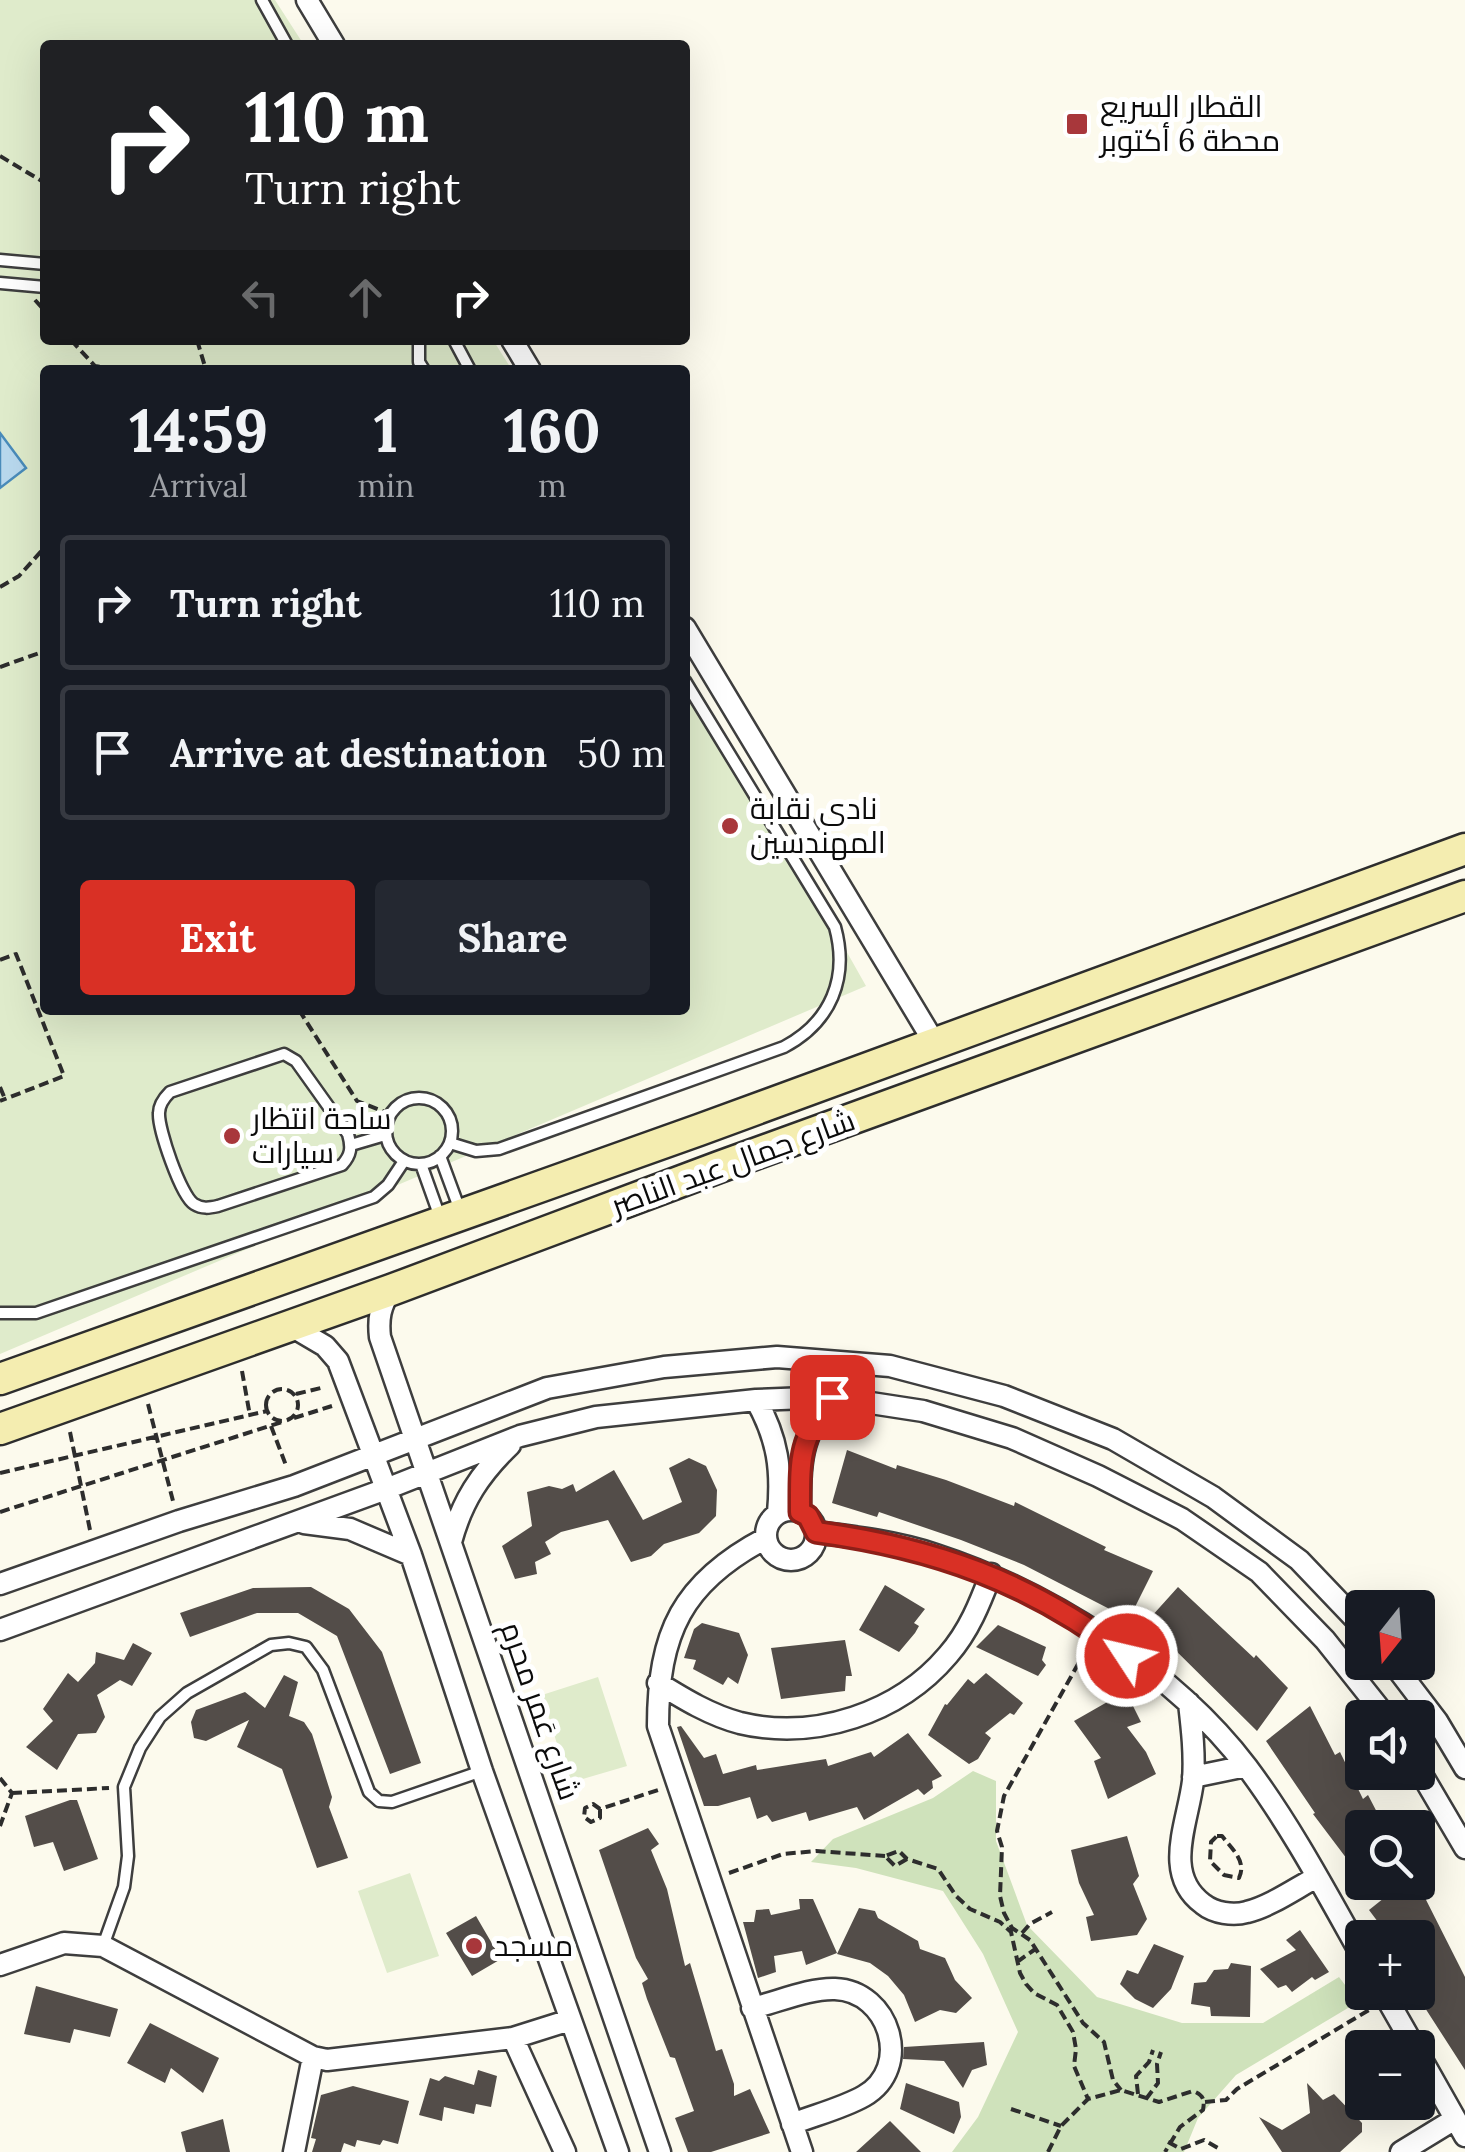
<!DOCTYPE html>
<meta charset="utf-8">
<style>
:root{--surface:#171b24;--page:#242831;--text:#f1f3f6;--muted:#9ea1a6;--line:#363941;--accent:#d93025}
body{margin:0;font-family:Lora,Cairo,serif;background:var(--page);color:var(--text);height:100vh;display:flex;flex-direction:column;font-size:38px;white-space:nowrap}
*{box-sizing:border-box;margin:0}
p{font-size:32px;color:var(--muted)}
.icon{flex:none;width:55px;height:55px;fill:none;stroke:currentColor;stroke-width:2;stroke-linecap:round;stroke-linejoin:round}
.map{position:relative;flex:1;overflow:hidden}
.sheet{position:absolute;left:40px;top:365px;width:650px;height:650px;display:flex;flex-direction:column;background:var(--surface);border-radius:10px;box-shadow:0 10px 40px #0002}
.sheet>*{flex:none}
.banner{position:absolute;left:40px;top:40px;width:650px;height:305px;border-radius:10px;box-shadow:0 10px 40px #0002;background:#202124;color:#fff;overflow:hidden}
.needle{width:65px;rotate:197deg}
.buttons{position:absolute;left:1345px;top:1590px;display:grid;gap:20px}
.buttons a{display:grid;place-items:center;width:90px;height:90px;border-radius:10px;background:var(--surface);box-shadow:0 10px 40px #0002;font-size:50px}
.pin{position:absolute;display:grid;place-items:center;width:85px;height:85px;color:#fff;margin:-42px;border-radius:20px;box-shadow:0 5px 15px #0006}
.me{position:absolute;width:110px;margin:-55px;rotate:305deg;stroke-linejoin:round;filter:drop-shadow(0 0 8px #0008)}
.turn{display:flex;align-items:center;gap:35px;height:210px;padding:0 40px;font-size:45px}
.turn .icon{width:130px;height:130px;stroke-width:2.5}
.turn b{display:block;font-size:70px;line-height:85px}
.lanes{display:flex;align-items:center;height:95px;padding:0 40px;background:#0003;justify-content:center;gap:50px;direction:ltr}
.lanes .off{opacity:.35}
.eta{display:flex;justify-content:space-evenly;align-items:center;height:170px;text-align:center}
.eta b{font-size:60px;font-weight:700;line-height:70px}
.cta{display:flex;gap:20px;margin-top:auto;padding:20px 40px}
.cta a{flex:1;height:115px;border-radius:10px;background:var(--accent);color:#fff;font-size:40px;font-weight:700;line-height:115px;text-align:center}
.cta a+a{background:var(--page);color:var(--text)}
ul{padding:0;list-style:none}
li{display:flex;align-items:center;gap:30px;height:135px;margin:0 20px 15px;padding:0 20px;border:5px solid var(--line);border-radius:10px}
li div{flex:1}
li b{display:block;font-size:38px}
li em{font-style:normal}
.map>svg:first-child{display:block}
.green{fill:#cfe2bb}
.pitch{fill:#dfebcb}
.water{fill:#b8d8ed;stroke:#498bba;stroke-width:2.5}
.building{fill:#534d49}
.lines{fill:none;stroke-linecap:round;stroke-linejoin:round}
.service-casing{stroke:#3e3e3e;stroke-width:15}
.minor-casing{stroke:#3e3e3e;stroke-width:25}
.secondary-casing{stroke:#2d2d2d;stroke-width:35}
.path{stroke:#2d2d2d;stroke-width:4;stroke-dasharray:10 5;stroke-linecap:butt}
.service{stroke:#fff;stroke-width:10}
.minor{stroke:#fff;stroke-width:20}
.secondary{stroke:#f4edb0;stroke-width:30}
.route-casing{stroke:#8d1f18;stroke-width:25}
.route{stroke:#d93025;stroke-width:18}
.poi-dot{fill:#a8373b;stroke:#fff;stroke-width:4}
.labels{text-anchor:middle;stroke-width:10;stroke-linejoin:round;paint-order:stroke}
.poi-label{font-size:30px;fill:#0b0b0b;stroke:#fff;text-anchor:start}
.street-label{font-size:30px;fill:#0b0b0b;stroke:#fff}
</style>
<div class="map">
<svg width="1465" height="2152" viewBox="0 0 1465 2152">
<rect width="100%" height="100%" fill="#fcfaed"/>
<path class="green" d="M973,1771l23,10v60l31,84 70,72 85,26h81l76,-46 19,25 -122,73 -38,43 -14,34h-232l26,-35 40,-85 -35,-78 -40,-63 -87,-23 -45,-6 22,-23 100,-41z"/>
<path class="pitch" d="M0,0h275l29,45h-259v295h448l19,30h-467v640h640v-345l181,321 -866,368z
M598,1677l29,89 -58,17 -27,-88z
M410,1873l29,83 -52,17 -29,-82z"/>
<path class="water" d="M0,433l26,35 -26,20z"/>
<path class="building" d="M847,1450l49,19 1,-4 49,15 68,26 1,-4 91,45 -2,3 49,21 -24,48 -105,-54 -63,-25 -82,-28 -2,5 -45,-14z
M689,1458l17,8 11,24 -1,26 -17,17 -35,11 -13,12 -20,6 -23,-42 -47,12 -16,10 6,12 -16,8 2,12 -22,5 -13,-33 30,-20 -5,-34 22,-6 13,3 11,-5 3,8 38,-22 29,50 39,-18 -13,-34z
M885,1585l40,24 -11,14 5,3 -4,7 -16,19 -40,-22z
M311,1587l38,22 33,43 39,111 -31,11 -53,-138 -39,-23h-41l-67,24 -10,-24 73,-25z
M1178,1587l76,71 2,-3 32,33 -31,43 -96,-95 -2,2 -17,-11z
M702,1623l37,10 9,22 -10,29 -10,-7 -5,8 -30,-16 3,-9 -12,-2 10,-29z
M998,1625l48,22 -4,13 4,5 -8,11 -62,-29z
M845,1640l7,36h-6l-1,15 -64,8 -10,-51z
M133,1643l19,10 -20,33 -12,-6 -23,15 8,22 -9,16 -18,1 -21,36 -31,-23 27,-26 -10,-12 25,-36 10,9 17,-19 1,-11 28,8z
M986,1673l37,30 -9,12 -4,-2 -25,20 6,5 -13,21 -9,5 -41,-29 17,-31 2,1 21,-26 6,5z
M284,1675l14,7 -9,34 15,6 8,12 20,63 -3,10 19,51 -31,10 -35,-99 -45,-22 12,-27 -43,21 -12,-3 -3,-16 5,-12 49,-18 20,16z
M1116,1697l13,1 12,24 -14,5 19,25 10,22 -48,25 -14,-38 7,-3 -27,-37z
M1310,1706l25,49 5,-3 23,47 5,-4 12,23 -3,2 5,8h-20v32l-9,7 -40,-53 2,-1 -49,-72z
M681,1726l23,32 12,-4 7,20 33,-9 1,5 69,-11 2,7 43,-14 3,5 34,-24 34,43 -10,5 1,7 -9,7 -6,-6 -54,31 -7,-13 -48,14 -3,-9 -34,10 -5,-7 -10,4 -7,-22 -32,9h-14l-27,-79z
M70,1800h7l21,59 -34,12 -11,-29 -19,5 -9,-31z
M648,1828l11,16 -8,6 16,39 18,77 5,-3 26,88 6,-2 12,35v12l16,-7 20,44 -59,19h-23l-13,-34 19,-7 -19,-53 -5,-1 -23,-58 -5,-16 6,-4 -12,-21 -37,-108z
M1127,1836l12,40 -6,8 14,35 -10,16 -46,6 -5,-24 8,-2 -15,-32 -8,-33z
M1404,1882h13l48,95v93l-47,-73v-59h-28l-21,-28z
M799,1899h14l24,54 -31,12 -4,-14 -28,5 2,16 -18,6 -15,-56h11l2,-12 13,-1 2,6 29,-6z
M859,1908l16,3 3,7 40,23 2,8 25,9 10,22 17,18 -16,15 -16,-3 -25,12 -11,-27 -16,-19 -18,-13 -33,-9z
M476,1916l25,43 -29,17 -26,-43z
M1300,1930l29,42 -14,8 -3,-3 -20,15 -6,-7 -8,3 -18,-19 36,-19 -10,-10z
M1154,1944l30,12 -13,33 -18,19 -18,-9 -15,-15 7,-14 11,4z
M1231,1963l20,3 -1,51 -39,-1 -1,-9 -19,-3 3,-21 12,-1 8,-12 14,-1z
M36,1986l82,23 -8,28 -36,-8 -4,14 -46,-9z
M150,2023l69,35 -16,35 -32,-25 -6,15 -38,-20z
M984,2042l3,23 -15,5 -9,18 -19,-27 -41,-2 1,-12z
M478,2070l19,6 -6,31 -15,-3 -2,10 -30,-7 -2,14 -23,-6 11,-37 9,3 6,-5 29,9z
M906,2083l53,19 2,15 -7,17 -54,-25z
M1307,2083l16,17 11,-6 28,29v9l-22,20h-58l-23,-35 23,13 28,-17z
M353,2086l56,15 -11,43 -15,-4 -3,5 -23,-5 -2,7 -11,-4 -3,9h-29l4,-13 -5,-1 10,-43z
M223,2119l7,33h-44l-5,-20z
M890,2121l31,31h-65z"/>
<g class="lines">
<g class="service-casing">
<path id="service" d="M262,0l25,45
M0,260l45,4
M0,283l45,4
M419,340v22l5,8
M454,340l16,30
M284,1054l12,7 52,73c4,14 3,21 -6,31l-124,41c-9,2 -16,3 -24,-2 -13,-8 -36,-75 -35,-91 0,-8 5,-15 11,-21z
M386 1131a33 33 0 1 1 66 0a33 33 0 1 1-66 0Z
M450,1143l26,8 23,-2 285,-102c47,-25 65,-69 51,-120l-150,-246
M351,1145l34,-10
M440,1156l21,57
M421,1164l20,56
M0,1313h36l338,-116 14,-12 16,-24
M103,1946l21,-59 4,-31 -4,-69 16,-39 20,-31 27,-24 84,-48 18,-2 17,4 17,23 46,122 10,9 13,1 90,-31"/>
</g>
<g class="minor-casing">
<path id="minor" d="M307,0l27,45
M512,340l18,30
M685,628l249,414
M391,1290c-11,16 -13,29 -11,47l280,815
M291,1326l34,20 13,15 73,194 71,216 136,381
M756,1400c22,39 26,70 22,113
M766 1535a25 25 0 1 1 50 0a25 25 0 1 1-50 0Z
M800,1512c0,-50 0,-75 32,-115
M304,1523l46,6 61,26
M816,1532c40,5 81,10 120,23 113,37 238,116 311,212 44,59 79,125 115,189
M766,1538c-84,44 -108,95 -108,188l144,426
M451,1542c11,-41 29,-68 59,-97
M0,1584l179,-63 115,-35 253,-98 117,-21 113,-10 113,9 114,30 109,43 100,58 86,63 63,66
M0,1630l386,-141 134,-53 76,-19 160,-17 76,-3 91,14 89,27 86,38 84,43 77,53 66,68 62,78
M1392,1662l45,59 28,47
M658,1683c26,16 52,32 82,40 75,18 159,-10 208,-68 21,-24 32,-52 43,-81
M1189,1703c3,26 6,52 4,78 -5,42 -31,93 10,123 11,9 30,12 44,8 24,-6 49,-24 70,-35
M1418,1768l47,80
M1193,1777l53,-11
M0,1965l64,-22 39,3 210,111 14,3 186,-22 57,-18
M1383,1992l32,56
M752,2008c26,-6 57,-20 83,-19 55,2 78,79 29,107 -21,12 -49,19 -72,28
M513,2038l52,114
M1418,2053l47,83
M294,2152l19,-95
M1401,2152l54,-33"/>
</g>
<g class="secondary-casing">
<path id="secondary" d="M0,1379l699,-249 766,-281
M0,1429l391,-139 328,-123 746,-271"/>
</g>
<path class="path" d="M0,156l45,27
M35,300l10,11
M71,340l24,26 23,4
M197,340l9,30
M0,587l19,-11 26,-29
M0,667l45,-16
M0,960l16,-6 48,122 -64,25
M299,1010l58,91 33,13
M0,1087l5,12
M242,1371l8,45
M266 1405a16 16 0 1 1 32 0a16 16 0 1 1-32 0Z
M296,1394l29,-7
M148,1404l25,97
M294,1418l38,-12
M271,1426l16,42
M70,1432l20,98
M0,1473l267,-62
M0,1512l282,-90
M1086,1650l-82,146 -7,35 5,16 -2,49 4,17 8,15 18,12 53,83 21,19 9,38 8,10
M0,1778l12,15 -12,33
M12,1793l97,-5
M600,1809v9l-9,4 -7,-5 1,-9 8,-4 7,5 58,-19
M1217,1836h5c10,13 25,25 17,42l-15,-3 -14,-14 1,-19z
M907,1859l-12,7 -10,-10 14,-5 8,8 31,10 18,27 14,13 30,13 11,10 9,41 6,11 8,9 23,12 16,27 3,17 -2,17 14,33
M729,1873l54,-19 33,-3 69,5
M1022,1933l8,-9 22,-12
M1017,1962l17,-12
M1138,2094l-2,-18 13,-14 4,-12
M1146,2099l12,-16 -1,-19 4,-12
M1205,2102l21,-2 11,-11 132,-79
M1011,2109l50,17
M1168,2142l13,7 23,-9 14,8
M1048,2152l13,-26 27,-27 33,-9 38,12 34,-11c10,4 12,8 10,19l-23,17 -15,25"/>
<use href="#service" class="service"/>
<use href="#minor" class="minor"/>
<use href="#secondary" class="secondary"/>
</g>
<g class="lines">
<g class="route-casing">
<path id="route" d="M832,1397c-34,43 -32,63 -32,115l8,4 8,16c119,16 214,50 311,124"/>
</g>
<use href="#route" class="route"/>
</g>
<g class="poi-dot">
<rect x="1065" y="112" width="24" height="24" rx="5"/>
<circle cx="730" cy="826" r="10"/>
<circle cx="232" cy="1136" r="10"/>
<circle cx="474" cy="1946" r="10"/>
</g>
<g class="labels">
<g class="poi-label">
<text x="1100" y="117">القطار السريع<tspan x="1100" dy="34">محطة 6 أكتوبر</tspan></text>
<text x="750" y="819">نادى نقابة<tspan x="750" dy="34">المهندسين</tspan></text>
<text x="252" y="1129">ساحة انتظار<tspan x="252" dy="34">سيارات</tspan></text>
<text x="494" y="1956">مسجد</text>
</g>
<g class="street-label">
<text transform="translate(733 1163) rotate(-20)" y="10">شارع جمال عبد الناصر</text>
<text transform="translate(540 1711) rotate(71)" y="10">شارع عَمر محرم</text>
</g>
</g>
</svg>
<div class="buttons">
<a><svg class="needle" viewBox="-14 -14 28 28"><path d="M0-13l5 13h-10z" fill="#e53935"/><path d="M0 13l5-13h-10z" fill="#9ea1a6"/></svg></a>
<a><svg class="icon" aria-label="sound" viewBox="0 0 24 24"><path d="M4 9h4l5-4v14l-5-4H4zM17 9q2 3 0 6"/></svg></a>
<a><svg class="icon" aria-label="search" viewBox="0 0 24 24"><circle cx="10" cy="10" r="6"/><path d="M15 15l6 6"/></svg></a>
<a>+</a>
<a>−</a>
</div>
<div class="pin" style="left:832px;top:1397px;background:#d93025"><svg class="icon" aria-label="arrive" viewBox="0 0 24 24"><path d="M6 21V4h12l-3 4 3 4H6"/></svg></div>
<svg class="me" style="left:1127px;top:1656px" viewBox="-20 -20 40 40"><circle r="17" fill="#d93025" stroke="#fff" stroke-width="3"/><path d="M0-11L8 9 0 5-8 9z" fill="#fff"/></svg>
<div class="banner">
<div class="turn"><svg class="icon" aria-label="right" viewBox="0 0 24 24"><path d="M7 20v-9h11M14 6l5 5-5 5"/></svg><div><b>110 m</b>Turn right</div></div>
<div class="lanes"><svg class="icon off" aria-label="left" viewBox="0 0 24 24"><path d="M17 20v-9H6M10 6l-5 5 5 5"/></svg><svg class="icon off" aria-label="ahead" viewBox="0 0 24 24"><path d="M12 20V5M6 11l6-6 6 6"/></svg><svg class="icon" aria-label="right" viewBox="0 0 24 24"><path d="M7 20v-9h11M14 6l5 5-5 5"/></svg></div>
</div>
<section class="sheet">
<div class="eta">
<div><b>14:59</b><p>Arrival</p></div>
<div><b>1</b><p>min</p></div>
<div><b>160</b><p>m</p></div>
</div>
<ul>
<li><svg class="icon" aria-label="right" viewBox="0 0 24 24"><path d="M7 20v-9h11M14 6l5 5-5 5"/></svg><div><b>Turn right</b></div><em>110 m</em></li>
<li><svg class="icon" aria-label="arrive" viewBox="0 0 24 24"><path d="M6 21V4h12l-3 4 3 4H6"/></svg><div><b>Arrive at destination</b></div><em>50 m</em></li>
</ul>
<div class="cta"><a>Exit</a><a>Share</a></div>
</section>
</div>
